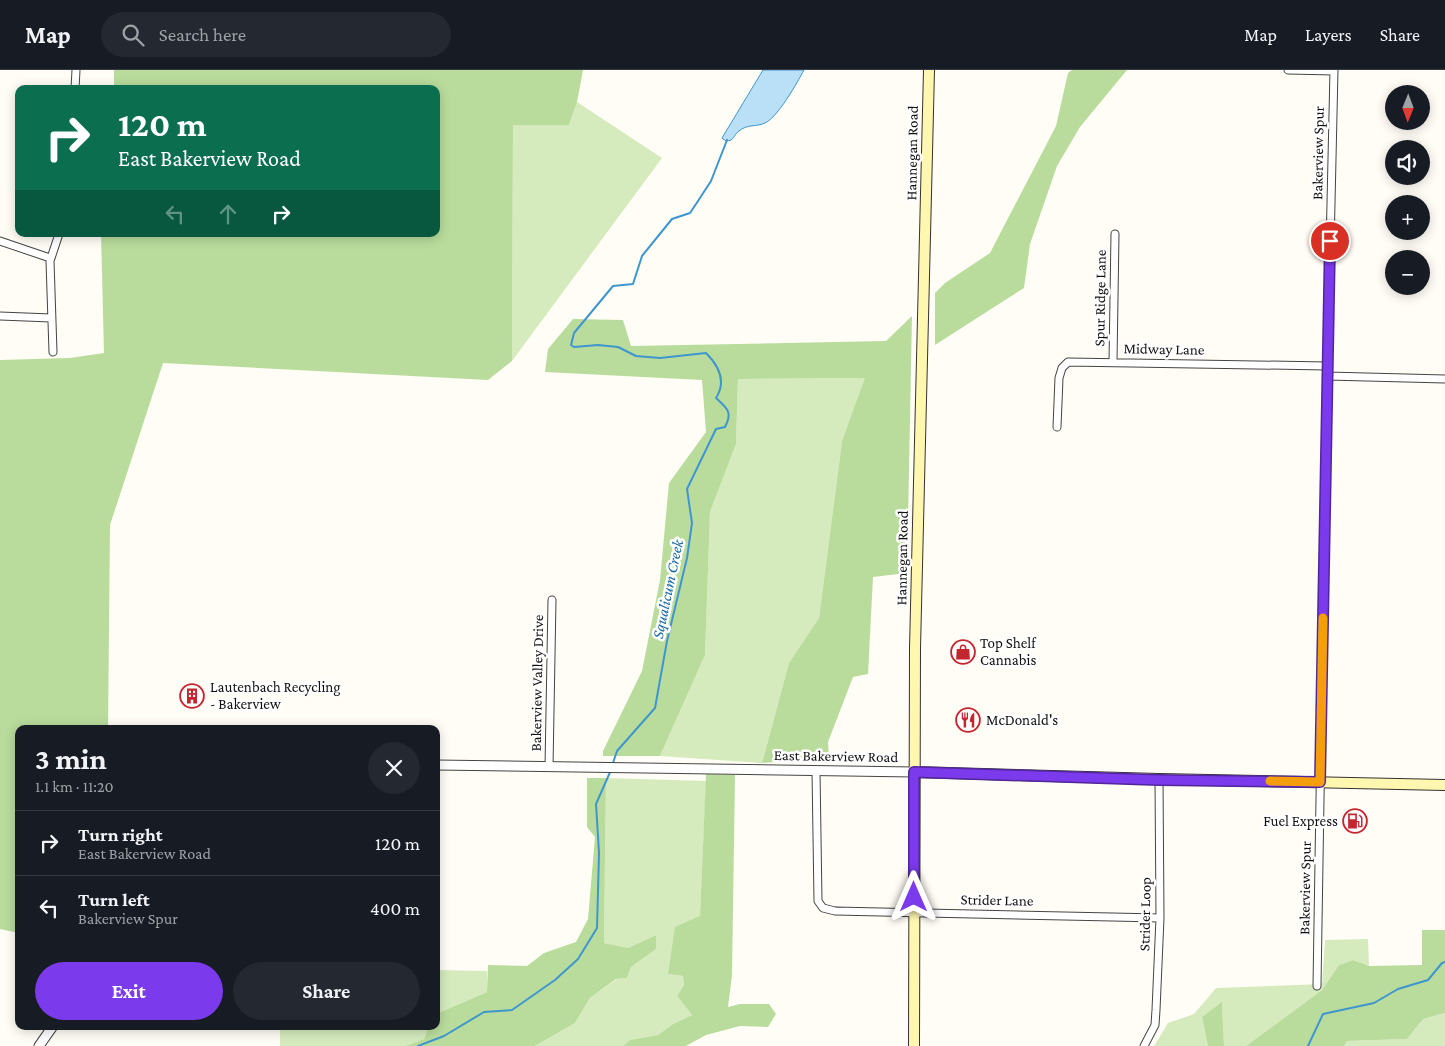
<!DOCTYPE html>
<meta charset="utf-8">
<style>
:root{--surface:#171b24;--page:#242831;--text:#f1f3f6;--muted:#9ea1a6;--line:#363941;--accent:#7c3aed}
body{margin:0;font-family:"Crimson Pro",serif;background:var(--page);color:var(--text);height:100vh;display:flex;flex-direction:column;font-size:19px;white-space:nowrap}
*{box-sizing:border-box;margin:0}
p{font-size:16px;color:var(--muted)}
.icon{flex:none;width:28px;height:28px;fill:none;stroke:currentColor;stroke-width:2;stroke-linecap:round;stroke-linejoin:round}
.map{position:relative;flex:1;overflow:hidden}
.panel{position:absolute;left:15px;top:655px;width:425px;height:305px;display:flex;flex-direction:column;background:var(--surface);border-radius:10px;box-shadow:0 2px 12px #0003}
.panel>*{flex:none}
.hud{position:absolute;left:15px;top:15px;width:425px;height:152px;border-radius:10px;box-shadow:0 2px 12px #0003;background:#0b6e4f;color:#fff;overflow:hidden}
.needle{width:32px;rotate:181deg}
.controls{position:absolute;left:1385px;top:15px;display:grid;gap:10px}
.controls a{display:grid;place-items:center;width:45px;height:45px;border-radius:50%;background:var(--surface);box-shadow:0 2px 12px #0003;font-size:25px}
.pin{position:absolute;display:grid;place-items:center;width:42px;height:42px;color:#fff;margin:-21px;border:2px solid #fff;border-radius:50%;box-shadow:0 1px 5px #0007}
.me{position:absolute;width:55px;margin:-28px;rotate:0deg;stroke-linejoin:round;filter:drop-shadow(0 0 4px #0008)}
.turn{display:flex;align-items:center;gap:18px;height:105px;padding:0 20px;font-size:22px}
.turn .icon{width:65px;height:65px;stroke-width:2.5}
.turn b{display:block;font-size:35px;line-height:42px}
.lanes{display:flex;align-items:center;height:48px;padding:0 20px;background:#0003;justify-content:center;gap:25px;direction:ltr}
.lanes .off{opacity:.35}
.round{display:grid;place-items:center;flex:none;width:52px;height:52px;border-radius:26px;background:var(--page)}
.overview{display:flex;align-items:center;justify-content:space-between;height:85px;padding:0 20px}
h1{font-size:30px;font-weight:700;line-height:38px}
.action{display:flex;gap:10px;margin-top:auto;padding:10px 20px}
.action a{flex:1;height:58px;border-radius:30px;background:var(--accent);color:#fff;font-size:20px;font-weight:700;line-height:58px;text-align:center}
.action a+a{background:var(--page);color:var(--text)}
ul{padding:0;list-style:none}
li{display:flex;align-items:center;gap:15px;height:65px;padding:0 20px;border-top:1px solid var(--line)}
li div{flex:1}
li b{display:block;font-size:19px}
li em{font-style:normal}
header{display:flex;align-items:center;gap:30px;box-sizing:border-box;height:70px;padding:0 25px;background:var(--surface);border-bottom:1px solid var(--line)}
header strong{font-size:24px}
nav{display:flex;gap:28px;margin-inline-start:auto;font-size:18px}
.search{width:350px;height:45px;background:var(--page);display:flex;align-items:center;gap:12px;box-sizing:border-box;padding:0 18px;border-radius:28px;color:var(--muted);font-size:19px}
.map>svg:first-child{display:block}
.green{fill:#d5ebbd}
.forest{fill:#b9dc9c}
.water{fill:#b9e0f7;stroke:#3f96cf}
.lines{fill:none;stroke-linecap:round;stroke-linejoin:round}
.stream{stroke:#3f96cf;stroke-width:2}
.minor-casing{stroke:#444;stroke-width:9}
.tertiary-casing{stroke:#444;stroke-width:11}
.secondary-casing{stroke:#333;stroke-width:12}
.minor{stroke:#fff;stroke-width:7}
.tertiary{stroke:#fff;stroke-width:9}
.secondary{stroke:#fff6b0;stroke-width:10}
.route-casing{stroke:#51269a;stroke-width:12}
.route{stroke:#7c3aed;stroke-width:9}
.slow{stroke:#f59e0b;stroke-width:9}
.labels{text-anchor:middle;stroke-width:5;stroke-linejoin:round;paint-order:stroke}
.street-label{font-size:15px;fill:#111;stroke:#fff}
.poi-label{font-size:15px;fill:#111;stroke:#fff;text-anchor:start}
.water-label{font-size:16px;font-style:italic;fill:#1768a6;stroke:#fff}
</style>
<header>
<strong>Map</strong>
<div class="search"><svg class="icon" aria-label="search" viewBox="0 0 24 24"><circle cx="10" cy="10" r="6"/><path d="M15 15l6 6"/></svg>Search here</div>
<nav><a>Map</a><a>Layers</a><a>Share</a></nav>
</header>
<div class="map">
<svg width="1445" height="976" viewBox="0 0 1445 976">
<rect width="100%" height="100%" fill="#fffdf5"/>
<path class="green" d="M577,32l85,56 -150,203 1,-236h56z
M866,308l-24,63 -23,177 -30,45 -27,100 -102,-7 45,-101 5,-143 26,-68 2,-65z
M606,708l100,3 -6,135 -32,58 15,2 1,9 -7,11 15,19 -19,9 -15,11 -28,5 -7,6h-88l40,-23 15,-25 27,-19 10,-1 4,-11 25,-18v-14l-28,13 -24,-5z
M1368,869l1,27 -16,-6 -14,5 -17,25 -76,56h-22l-2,-43 -20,14 6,29h-54l14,-23 26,-9 22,-26 106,-4 3,-44z
M436,900l51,1v21l-51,22z
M1445,943v33h-101l3,-5 60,-2 16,-20z
M280,956h149l-5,13 -19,7h-125z"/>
<path class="forest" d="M114,0h469l-6,32 -8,23h-56l-1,236 -24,19 -325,-17 -53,162 -2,204h-89v204l-19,-4v-569l70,-2 34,-5 -3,-119h335v-145h-322z
M1072,0h55l-47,57 -23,39 -27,78 -6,44 -89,57v-52l10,-10 45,-30 66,-127 12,-53z
M912,246l-5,257 -34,4 -5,97 -15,3 -25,65 1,16 -67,5 27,-100 30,-45 23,-177 23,-63 -127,1 -2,65 -26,68 -5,143 -45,101h-57v-5l39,-80 18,-91 9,-97 37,-51 -4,-52 -157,-8 3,-23 25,-30 50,1 8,26 255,-5z
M706,704l29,1 -3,200 -4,32 12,-3h29l7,10 -8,13 -28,-1 -34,9 -20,11h-63l7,-6 28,-5 15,-11 19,-9 -15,-19 7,-11 -1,-9 -15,-2 7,-47 25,-11z
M587,708h19l-2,165 24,5 28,-13v14l-25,18 -4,11 -11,1 -26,19 -15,25 -40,23h-130l19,-7 5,-13h7v-12l51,-22 1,-27 39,1 17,-13 32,-11 12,-23 7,-82 -8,-10z
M1422,860h23v83l-22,6 -16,20 -60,2 -3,5h-98l76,-56 17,-25 14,-5 16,6 53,-1z
M1222,932l2,44h-16l-6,-29z"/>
<path class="water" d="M763,0h41c-7,13 -26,47 -39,53 -8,4 -18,1 -26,8 -6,4 -4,10 -13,10l-4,-3z"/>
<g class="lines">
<path class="stream" d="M613,693l4,-12 38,-43 12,-67 20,-83 5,-35 -5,-34 29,-60 9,-2c8,-15 2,-19 -9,-29 11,-17 3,-32 -10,-45l-46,5 -24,-2 -18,-9 -20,-2 -24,2 -3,-2 3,-12 39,-47 20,-2 9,-28 30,-37 18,-6 8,-12 13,-20 16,-41
M418,976l26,-10 40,-24 28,-2 43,-30 23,-21 19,-31 2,-75 -3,-49 15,-34
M1308,976l15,-32 51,-11 24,-14 30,-9 14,-17 3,-1"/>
<g class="minor-casing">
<path id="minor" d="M1288,0l46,1
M75,19l1,-19
M0,171l50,17
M0,246l51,2
M53,282l-3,-91 9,-27
M1113,292l2,-128
M1327,306l118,3
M1057,357l2,-49 3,-10 6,-6 259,4
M549,697l3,-167
M816,701l2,130 5,7 12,3 325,7
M1317,916l9,-560 8,-356
M1144,976l11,-21 1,-15 4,-92 -1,-139"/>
</g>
<g class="tertiary-casing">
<path id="tertiary" d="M436,695l478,7
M39,976l14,-20"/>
</g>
<g class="secondary-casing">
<path id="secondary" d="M914,702l245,7 286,6
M914,976l1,-398 14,-578"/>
</g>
<use href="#minor" class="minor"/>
<use href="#tertiary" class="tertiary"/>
<use href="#secondary" class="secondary"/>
</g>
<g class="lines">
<g class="route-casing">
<path id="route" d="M914,827v-125l245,8 161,2 10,-541"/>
</g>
<use href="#route" class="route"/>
<path class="slow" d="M1270,711l50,1 3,-164"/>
</g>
<defs>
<g id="shop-ring" transform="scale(1.25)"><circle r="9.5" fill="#fff" stroke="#c4262e" stroke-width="1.5"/><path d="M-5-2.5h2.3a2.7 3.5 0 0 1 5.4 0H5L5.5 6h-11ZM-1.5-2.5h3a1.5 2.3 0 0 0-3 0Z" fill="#c4262e"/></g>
<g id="building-ring" transform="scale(1.25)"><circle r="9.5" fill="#fff" stroke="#c4262e" stroke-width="1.5"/><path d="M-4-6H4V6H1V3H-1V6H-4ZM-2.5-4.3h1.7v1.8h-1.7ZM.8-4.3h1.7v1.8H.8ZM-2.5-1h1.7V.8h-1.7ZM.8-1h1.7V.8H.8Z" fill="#c4262e"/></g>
<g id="restaurant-ring" transform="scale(1.25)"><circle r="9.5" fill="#fff" stroke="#c4262e" stroke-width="1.5"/><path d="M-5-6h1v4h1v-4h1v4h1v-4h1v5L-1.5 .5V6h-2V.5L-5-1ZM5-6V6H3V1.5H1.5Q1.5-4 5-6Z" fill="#c4262e"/></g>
<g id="fuel-ring" transform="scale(1.25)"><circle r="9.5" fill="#fff" stroke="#c4262e" stroke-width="1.5"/><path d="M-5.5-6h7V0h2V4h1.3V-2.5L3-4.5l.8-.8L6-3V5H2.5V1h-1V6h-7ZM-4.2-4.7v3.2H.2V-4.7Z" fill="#c4262e"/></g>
</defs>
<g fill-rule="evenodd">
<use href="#shop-ring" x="963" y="582"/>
<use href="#building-ring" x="192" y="626"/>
<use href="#restaurant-ring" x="968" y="650"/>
<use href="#fuel-ring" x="1355" y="751"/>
</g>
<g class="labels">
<g class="street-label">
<text transform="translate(912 83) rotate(-89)" y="5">Hannegan Road</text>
<text transform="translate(1318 83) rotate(-89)" y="5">Bakerview Spur</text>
<text transform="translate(1100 228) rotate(-89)" y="5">Spur Ridge Lane</text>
<text transform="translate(1164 279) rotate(1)" y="5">Midway Lane</text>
<text transform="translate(902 488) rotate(-89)" y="5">Hannegan Road</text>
<text transform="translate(537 613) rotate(-89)" y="5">Bakerview Valley Drive</text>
<text transform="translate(836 686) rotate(1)" y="5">East Bakerview Road</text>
<text transform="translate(1305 818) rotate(-89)" y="5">Bakerview Spur</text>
<text transform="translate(997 830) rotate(1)" y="5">Strider Lane</text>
<text transform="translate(1145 844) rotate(-89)" y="5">Strider Loop</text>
</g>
<g class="poi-label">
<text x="980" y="578">Top Shelf<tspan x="980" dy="17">Cannabis</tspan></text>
<text x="210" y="622">Lautenbach Recycling<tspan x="210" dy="17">- Bakerview</tspan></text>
<text x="986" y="655">McDonald's</text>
<text x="1338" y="756" text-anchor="end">Fuel Express</text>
</g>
<g class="water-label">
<text transform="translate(667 519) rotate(-78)" y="6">Squalicum Creek</text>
</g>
</g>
</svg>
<div class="controls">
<a><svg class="needle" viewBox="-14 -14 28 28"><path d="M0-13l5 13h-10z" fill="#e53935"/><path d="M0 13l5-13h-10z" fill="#9ea1a6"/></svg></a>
<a><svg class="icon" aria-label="sound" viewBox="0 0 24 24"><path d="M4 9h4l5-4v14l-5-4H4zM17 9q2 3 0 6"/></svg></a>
<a>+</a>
<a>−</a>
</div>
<div class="pin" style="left:1330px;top:171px;background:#d93025"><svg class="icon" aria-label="arrive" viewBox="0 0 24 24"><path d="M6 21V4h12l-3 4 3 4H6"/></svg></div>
<svg class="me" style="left:914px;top:827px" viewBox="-20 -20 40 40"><path d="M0-17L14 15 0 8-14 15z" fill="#7c3aed" stroke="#fff" stroke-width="4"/></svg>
<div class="hud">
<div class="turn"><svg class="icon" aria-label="right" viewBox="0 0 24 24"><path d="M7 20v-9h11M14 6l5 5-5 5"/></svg><div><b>120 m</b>East Bakerview Road</div></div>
<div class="lanes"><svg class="icon off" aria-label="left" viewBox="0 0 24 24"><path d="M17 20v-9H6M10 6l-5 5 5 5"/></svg><svg class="icon off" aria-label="ahead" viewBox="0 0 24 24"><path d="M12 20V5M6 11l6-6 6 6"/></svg><svg class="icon" aria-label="right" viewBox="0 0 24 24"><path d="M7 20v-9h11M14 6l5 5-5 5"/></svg></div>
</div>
<section class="panel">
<div class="overview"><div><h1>3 min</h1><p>1.1 km · 11:20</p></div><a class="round"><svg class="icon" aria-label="close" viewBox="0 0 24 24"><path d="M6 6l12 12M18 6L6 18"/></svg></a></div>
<ul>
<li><svg class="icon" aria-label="right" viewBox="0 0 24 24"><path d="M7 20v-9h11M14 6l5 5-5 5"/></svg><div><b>Turn right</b><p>East Bakerview Road</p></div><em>120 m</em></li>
<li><svg class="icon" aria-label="left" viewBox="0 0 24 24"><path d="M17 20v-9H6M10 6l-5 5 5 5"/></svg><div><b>Turn left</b><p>Bakerview Spur</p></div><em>400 m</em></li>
</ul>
<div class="action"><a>Exit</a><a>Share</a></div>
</section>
</div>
